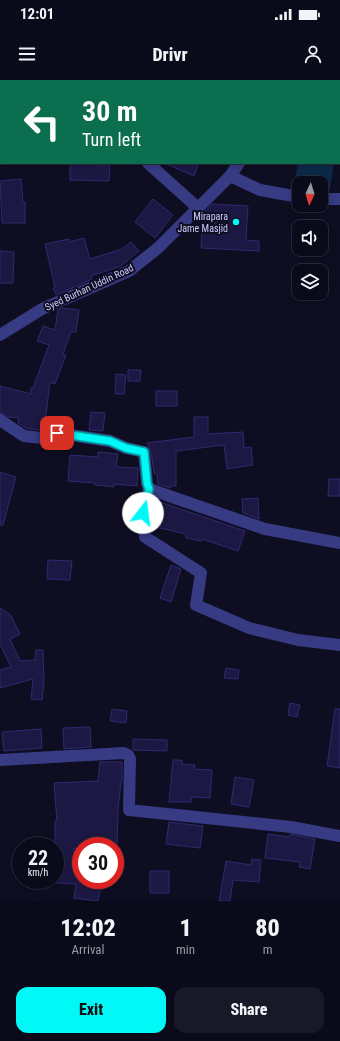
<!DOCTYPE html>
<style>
:root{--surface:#0a0a1a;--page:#181827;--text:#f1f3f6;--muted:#999aa2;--line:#2a2b39;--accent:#00f9f7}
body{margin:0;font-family:"Roboto Condensed",sans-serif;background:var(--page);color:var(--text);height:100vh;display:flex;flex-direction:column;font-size:15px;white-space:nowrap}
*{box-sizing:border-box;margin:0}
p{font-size:13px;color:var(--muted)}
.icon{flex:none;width:22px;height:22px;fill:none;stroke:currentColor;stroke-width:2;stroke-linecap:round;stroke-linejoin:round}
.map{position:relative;height:821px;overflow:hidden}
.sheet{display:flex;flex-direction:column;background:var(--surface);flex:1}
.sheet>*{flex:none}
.guide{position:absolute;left:0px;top:0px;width:340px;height:84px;box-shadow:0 2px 6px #0003,0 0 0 1px var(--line);background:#0b6e4f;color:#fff;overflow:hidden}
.needle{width:26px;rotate:184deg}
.fabs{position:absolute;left:292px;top:96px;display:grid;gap:8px}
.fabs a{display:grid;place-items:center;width:36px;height:36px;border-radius:8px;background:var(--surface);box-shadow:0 2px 6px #0003,0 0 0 1px var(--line);font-size:20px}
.speed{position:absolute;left:12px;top:757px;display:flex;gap:8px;font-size:20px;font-weight:700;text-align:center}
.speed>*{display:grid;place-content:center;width:52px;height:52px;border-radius:50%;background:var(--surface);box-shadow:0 2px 6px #0003,0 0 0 1px var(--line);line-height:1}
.speed small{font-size:10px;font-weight:400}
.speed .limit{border:6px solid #d22;background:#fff;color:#111}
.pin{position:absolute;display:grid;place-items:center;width:34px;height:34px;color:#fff;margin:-17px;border-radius:8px;box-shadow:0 2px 6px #0006}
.me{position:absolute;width:44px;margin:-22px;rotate:15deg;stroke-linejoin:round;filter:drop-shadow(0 0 3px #0008)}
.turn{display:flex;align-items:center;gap:14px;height:84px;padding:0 16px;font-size:18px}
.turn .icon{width:52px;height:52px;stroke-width:2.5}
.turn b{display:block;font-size:28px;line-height:34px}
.eta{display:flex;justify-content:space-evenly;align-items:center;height:68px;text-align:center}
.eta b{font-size:24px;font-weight:800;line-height:28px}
.primary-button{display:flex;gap:8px;margin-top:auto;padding:8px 16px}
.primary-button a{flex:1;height:46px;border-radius:12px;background:var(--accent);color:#111;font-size:16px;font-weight:800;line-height:46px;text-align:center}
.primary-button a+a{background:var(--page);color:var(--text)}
.status{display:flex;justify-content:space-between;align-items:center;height:28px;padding:0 20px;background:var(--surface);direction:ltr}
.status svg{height:11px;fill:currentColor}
header{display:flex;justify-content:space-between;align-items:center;height:52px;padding:0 16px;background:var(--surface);font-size:18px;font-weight:800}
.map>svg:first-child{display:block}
.water{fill:#0b2948}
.building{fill:#1c1843;stroke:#302970}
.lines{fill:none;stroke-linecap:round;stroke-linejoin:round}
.minor{stroke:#363b83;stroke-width:12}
.route-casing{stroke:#00a2a1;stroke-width:10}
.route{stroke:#00f9f7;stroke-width:7}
.poi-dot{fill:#00f9f7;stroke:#0e0d22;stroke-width:1.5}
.labels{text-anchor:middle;stroke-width:4;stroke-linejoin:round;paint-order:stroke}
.poi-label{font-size:10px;fill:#ceceff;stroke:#0e0d22;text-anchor:end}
.street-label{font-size:10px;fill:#ceceff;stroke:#0e0d22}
</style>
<div class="status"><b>12:01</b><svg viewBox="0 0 49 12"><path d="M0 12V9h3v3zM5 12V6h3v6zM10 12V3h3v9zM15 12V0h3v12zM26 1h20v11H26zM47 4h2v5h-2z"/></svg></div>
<header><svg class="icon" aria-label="menu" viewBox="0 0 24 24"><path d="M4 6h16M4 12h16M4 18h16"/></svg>Drivr<svg class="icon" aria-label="person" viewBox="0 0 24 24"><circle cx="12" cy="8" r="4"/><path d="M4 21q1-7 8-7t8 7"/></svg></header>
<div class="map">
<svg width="340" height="821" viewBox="0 0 340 821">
<rect width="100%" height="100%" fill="#0e0d22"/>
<path class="water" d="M298,83h36l-4,26 -9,-1v-5h-22v4l-5,-1z"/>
<path class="building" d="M164,83h35l-5,13z
M70,84l40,1 -1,16 -39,-1z
M21,99l2,23h2v21h-23l-2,-42z
M153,119l20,16 -18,23 -20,-16z
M212,124l36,2 -2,34 13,1v10l-58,-3 2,-34z
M84,158l6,21 32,-10 9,-7 8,9 -18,15 -30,10 1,3 -36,16 -3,-7 2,-1 -10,-43 24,-5v3z
M0,171l14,1 -1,31h-13z
M62,228l17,2 -3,22h-5l-8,22 3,1 -11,29 -5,-2 -6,49 -18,-3 -8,-5 1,-5 -11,-1 -8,-4v-27l31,8v-6h2l16,-43 -12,-4 6,-15 12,4 3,-20z
M128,290h13l-1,11h-12z
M116,294l10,1 -2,19h-9z
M156,311h21v15h-21z
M91,332l14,1 -2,18 -14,-1z
M194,337h14v17l35,-2 1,16 7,-1 2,18 -26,4 -3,-24 -48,6v35h-5l-1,2 -12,-4 -1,-10h-3l-3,-23 -4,-8 47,-6z
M98,372l20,2 -2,13 22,1 -1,18 -23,-2v3l-19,-2v-2l-27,-2 2,-26 28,2z
M0,392l16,5 -13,48h-3z
M329,399h11v17h-12z
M258,418l1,21 -16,-6 -1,-14z
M154,420l91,31 -7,20 -35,-12 -1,2 -16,-3v-4l-34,-8 -1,-12z
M48,480l24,1 -2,19 -23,-1z
M171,485l10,4 -10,33 -11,-4z
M0,528l10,6 10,20 -10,5 10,22 15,-1 1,-10h7l1,32 -2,18 -11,-1 2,-20 -33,9v-18l11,-3 -11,-23z
M226,588l13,2 -1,9 -14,-1z
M290,623l10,2 -3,12 -9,-2z
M112,629l15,2 -1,12 -16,-2z
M335,629h5v59l-13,-2z
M90,647l1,20 -27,2 -1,-21z
M41,649l1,19 -38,3 -2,-19z
M133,659l34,1v11l-34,-1z
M173,680h9v4l13,1 -1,4 18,1 -2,28 -18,-1 -1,5h-22z
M100,682h22v20h-1l-3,27 -1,37h-36v2h-7l-1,25 8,1v6h21l-4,21 -24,-3 2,-14 -21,-1v-62h2l-3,-38 44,-2z
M235,697l19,3 -5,27 -18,-3z
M169,742l34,4 -3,22 -34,-4z
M268,754l21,3 1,-3 25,5 -5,30 -11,-2 1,-5 -35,-4z
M252,779l9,1 -2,22 -26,-2 -3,21h-11l7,-40 25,4z
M150,791h19v22h-19z"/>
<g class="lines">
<path class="minor" d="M27,0l5,1
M311,1l1,-1
M148,83l50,45
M230,96l30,14 39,7
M321,119h19
M0,255l42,-26 87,-38 29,-23 72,-72 9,-13
M0,340l24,16 26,3 7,-6 53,8 16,7 18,4 3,31 2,6 116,40 75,14
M149,409l-6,24 2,24 56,36 -5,32 53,23 49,12 42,5
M0,680l124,-7 4,2 2,4 -1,51 162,17 49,9"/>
</g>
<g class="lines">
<g class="route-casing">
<path id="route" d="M57,353l53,8 16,7 18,4 3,31 2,6 -6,24"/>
</g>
<use href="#route" class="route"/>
</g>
<circle class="poi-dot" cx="236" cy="142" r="4"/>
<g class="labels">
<g class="poi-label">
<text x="228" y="140">Mirapara<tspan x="228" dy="12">Jame Masjid</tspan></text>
</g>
<g class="street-label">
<text transform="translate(89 207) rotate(-25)" y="4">Syed Burhan Uddin Road</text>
</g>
</g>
</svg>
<div class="fabs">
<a><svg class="needle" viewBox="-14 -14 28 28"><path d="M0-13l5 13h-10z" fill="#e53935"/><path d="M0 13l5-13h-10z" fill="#999aa2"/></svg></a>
<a><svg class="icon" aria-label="sound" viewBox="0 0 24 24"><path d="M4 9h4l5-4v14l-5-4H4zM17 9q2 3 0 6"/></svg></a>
<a><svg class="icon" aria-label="layers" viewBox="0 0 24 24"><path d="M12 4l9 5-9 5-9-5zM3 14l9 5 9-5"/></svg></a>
</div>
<div class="speed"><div>22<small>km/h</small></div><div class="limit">30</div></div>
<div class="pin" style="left:57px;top:353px;background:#d93025"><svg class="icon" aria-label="arrive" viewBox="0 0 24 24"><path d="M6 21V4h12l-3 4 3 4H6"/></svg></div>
<svg class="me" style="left:143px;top:433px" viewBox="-20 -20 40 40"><circle r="19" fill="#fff"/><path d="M0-13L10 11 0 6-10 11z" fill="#00f9f7"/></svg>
<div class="guide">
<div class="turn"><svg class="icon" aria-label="left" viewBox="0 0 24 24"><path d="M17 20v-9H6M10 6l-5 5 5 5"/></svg><div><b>30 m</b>Turn left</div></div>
</div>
</div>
<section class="sheet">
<div class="eta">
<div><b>12:02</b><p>Arrival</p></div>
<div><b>1</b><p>min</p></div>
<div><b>80</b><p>m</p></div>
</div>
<div class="primary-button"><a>Exit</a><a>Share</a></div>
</section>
